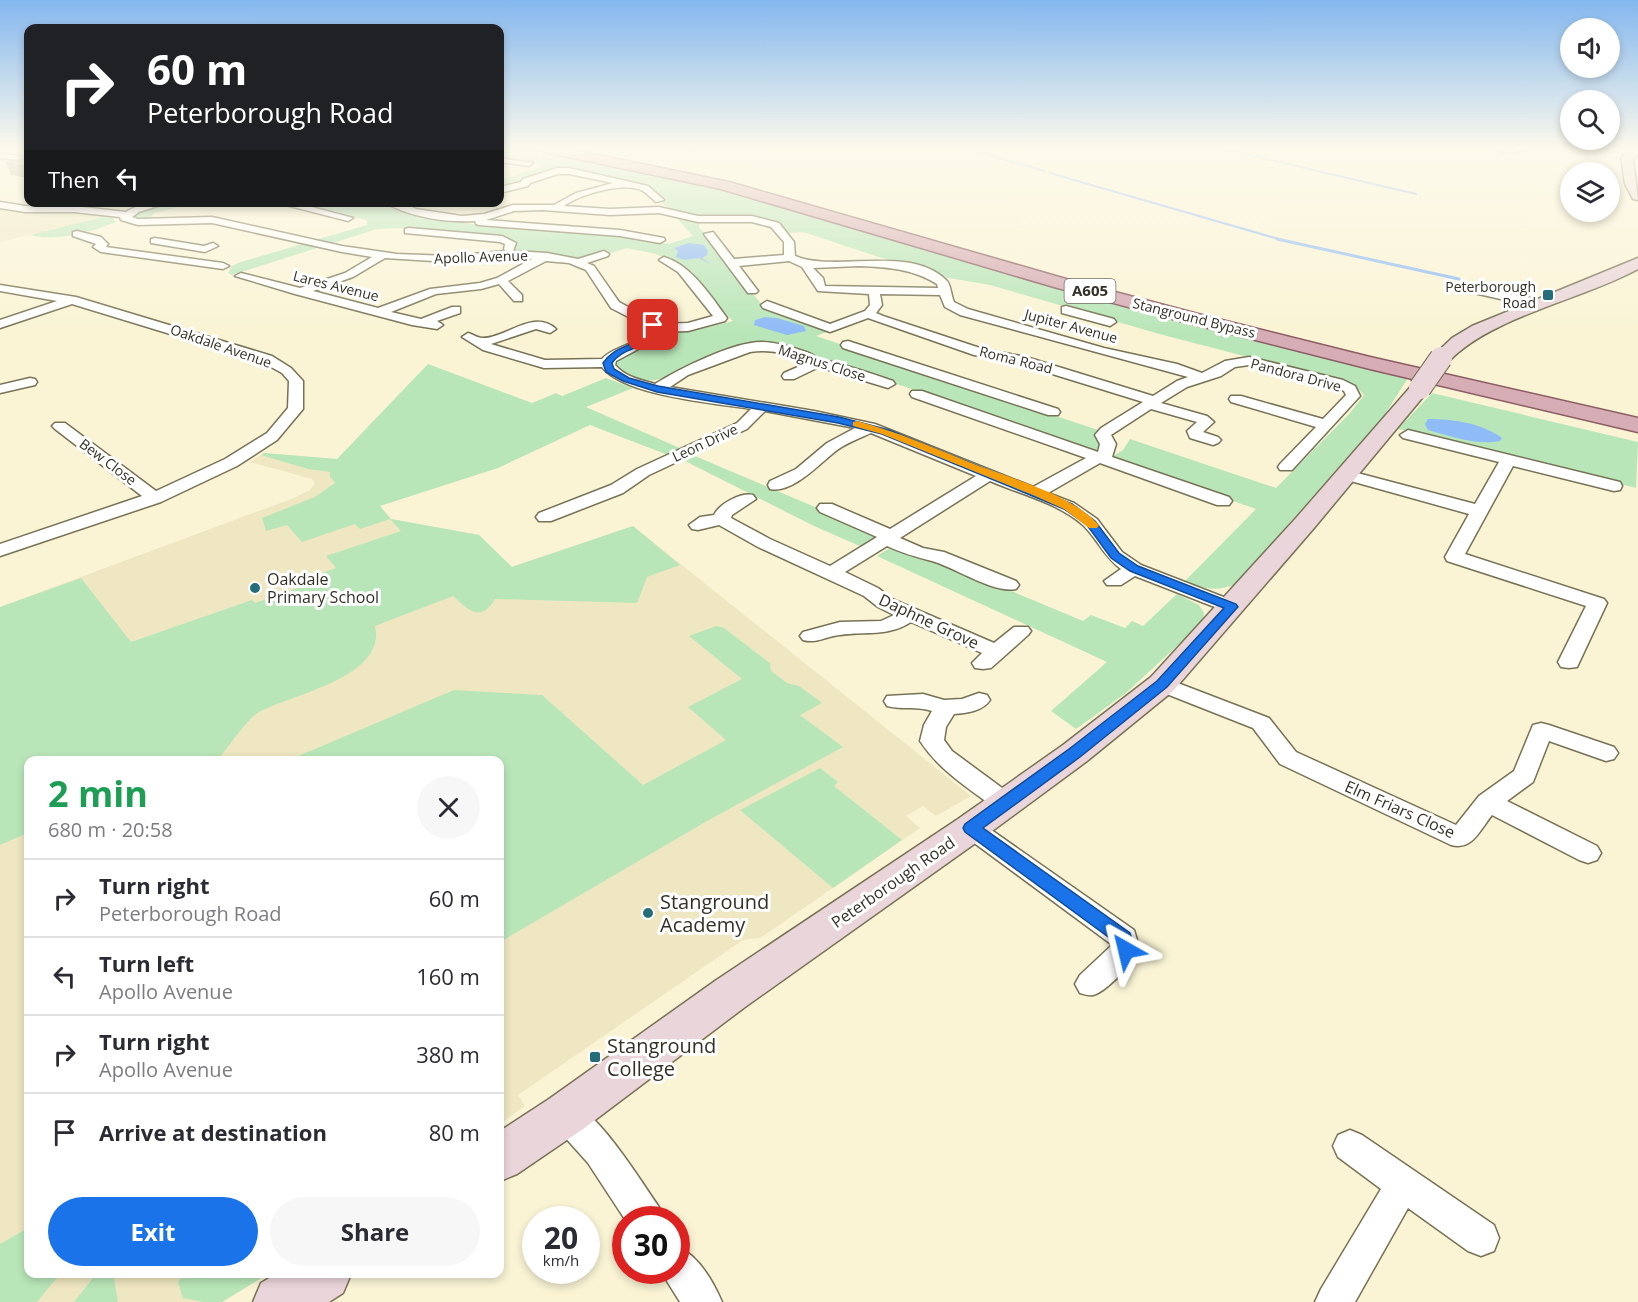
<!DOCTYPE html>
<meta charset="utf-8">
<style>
:root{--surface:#fff;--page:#f7f7f7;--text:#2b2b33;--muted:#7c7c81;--line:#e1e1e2;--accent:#1a73e8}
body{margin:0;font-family:"Open Sans",sans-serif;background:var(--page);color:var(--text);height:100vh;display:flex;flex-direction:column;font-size:22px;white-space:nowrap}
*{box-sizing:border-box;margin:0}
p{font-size:20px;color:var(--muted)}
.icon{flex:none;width:33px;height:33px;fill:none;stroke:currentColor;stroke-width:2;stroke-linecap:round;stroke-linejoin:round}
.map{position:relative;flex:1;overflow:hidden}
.drawer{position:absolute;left:24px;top:756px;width:480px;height:522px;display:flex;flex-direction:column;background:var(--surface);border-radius:12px;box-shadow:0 3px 9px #0003}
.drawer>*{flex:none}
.hud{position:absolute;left:24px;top:24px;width:480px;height:183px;border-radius:12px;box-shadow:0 3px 9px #0003;background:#202124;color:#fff;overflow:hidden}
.buttons{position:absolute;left:1560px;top:18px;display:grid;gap:12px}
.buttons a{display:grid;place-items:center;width:60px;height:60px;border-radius:50%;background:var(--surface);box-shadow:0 3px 9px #0003;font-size:30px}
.speed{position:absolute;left:522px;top:1206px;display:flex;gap:12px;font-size:30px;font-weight:700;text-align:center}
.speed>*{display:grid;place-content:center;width:78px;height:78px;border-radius:50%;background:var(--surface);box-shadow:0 3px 9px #0003;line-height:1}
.speed small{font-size:15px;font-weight:400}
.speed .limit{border:9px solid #d22;background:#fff;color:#111}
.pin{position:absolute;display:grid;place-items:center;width:51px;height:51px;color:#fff;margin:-26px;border-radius:12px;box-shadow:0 3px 9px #0006}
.me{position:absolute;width:66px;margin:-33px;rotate:323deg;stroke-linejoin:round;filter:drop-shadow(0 0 4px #0008)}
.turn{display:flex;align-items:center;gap:21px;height:126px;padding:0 24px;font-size:27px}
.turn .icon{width:78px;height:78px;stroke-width:2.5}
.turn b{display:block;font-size:42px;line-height:51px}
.then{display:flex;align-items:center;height:57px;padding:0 24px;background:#0003;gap:12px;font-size:22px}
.round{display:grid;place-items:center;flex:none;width:63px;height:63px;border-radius:32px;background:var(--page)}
.summary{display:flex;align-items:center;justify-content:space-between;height:102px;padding:0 24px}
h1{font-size:36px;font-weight:700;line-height:45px;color:#1e9e55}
.action{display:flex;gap:12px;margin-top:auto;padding:12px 24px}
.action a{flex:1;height:69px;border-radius:36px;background:var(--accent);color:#fff;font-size:24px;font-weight:700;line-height:69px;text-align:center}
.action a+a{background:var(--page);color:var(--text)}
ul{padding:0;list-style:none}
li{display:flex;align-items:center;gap:18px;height:78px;padding:0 24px;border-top:2px solid var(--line)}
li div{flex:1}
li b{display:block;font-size:22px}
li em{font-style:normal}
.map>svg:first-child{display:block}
.built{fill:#efe7c2}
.green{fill:#b9e6b9}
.water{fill:#8fbbf7}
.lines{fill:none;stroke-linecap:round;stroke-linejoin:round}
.stream-far1{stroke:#8fbbf7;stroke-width:2}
.stream{stroke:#8fbbf7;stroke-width:3}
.street-casing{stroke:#777256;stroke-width:3}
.secondary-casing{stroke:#777256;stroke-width:3}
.primary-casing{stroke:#8b5d63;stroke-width:3}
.street{fill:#fff;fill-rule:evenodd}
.secondary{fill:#ead5da;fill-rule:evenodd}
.primary{fill:#d6acb5;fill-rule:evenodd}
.secondary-bridge-casing{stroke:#777256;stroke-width:24;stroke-linecap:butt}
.secondary-bridge{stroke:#ead5da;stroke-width:22}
.wall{fill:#afa990}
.building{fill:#cbc5a7;stroke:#8e8a75;stroke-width:1.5}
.route{fill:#1a73e8;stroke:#114b97;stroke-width:1.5}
.slow{fill:#f59e0b}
.poi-dot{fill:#266d7a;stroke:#fff;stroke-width:2}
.labels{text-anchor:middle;stroke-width:6;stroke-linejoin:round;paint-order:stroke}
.far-street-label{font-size:14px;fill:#333125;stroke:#fff}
.far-poi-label{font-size:14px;fill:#333125;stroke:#fff;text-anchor:end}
.shield{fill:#fff;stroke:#706f66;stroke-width:1.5}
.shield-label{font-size:15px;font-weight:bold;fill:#333125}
.poi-label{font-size:16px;fill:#333125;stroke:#fff;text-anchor:start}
.street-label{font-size:16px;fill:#333125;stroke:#fff}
.near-poi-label{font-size:20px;fill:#333125;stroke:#fff;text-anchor:start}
</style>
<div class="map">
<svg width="1638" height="1302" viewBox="0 0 1638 1302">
<rect width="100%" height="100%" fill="#faf4d5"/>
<path class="built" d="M0,208l21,3 -1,2h54l29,4 -103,25z
M264,453l73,6 54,60 88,16 32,32 122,-41 338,270 -35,20 -13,-10 -17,10 14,12 -160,110 -17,2 -225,155 7,11 -25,18v-364h-472v514h240l-46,28h-222v-695l294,-109 16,-8 5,-6 -3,-5 -62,-17z"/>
<path class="green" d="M500,148h29l51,9 165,36 665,182 -25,39 -149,170c-19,8 -32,5 -51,-3l71,-72 -146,-51 13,-8 7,-11 146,49 74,-75 14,-18 -8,-8 -19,-7 -174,-45 -173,-50 -53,-9 -134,-44 -14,1c-27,-23 -68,-10 -101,-19 -5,-1 -13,-3 -18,-5 -10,-5 -12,-18 -23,-22l-85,-19 -42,16 -20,4v-8l46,-15 -46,-8z
M362,202l31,3 83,20 135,10 58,9 24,-8 -19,-21 25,7v5l67,83 63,21 -13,5 282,94 -2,2 5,12 -7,9 -176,-62 -96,-31 -34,-14 -17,-3 -99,31c-21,11 -38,9 -56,-8v-5l6,-5 26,-11 16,-14h29l40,-10 -23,-22 -18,-27 -36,-18 -29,-6 -16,5 -9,-1 -19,7 -64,-8 -3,-2v-7l-12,-4 -106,-10 -21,1 -44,14 -18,-3 52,-15v-5l-82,-17z
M172,203h23l-41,10 -6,8 -16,-4 6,-5z
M103,217l10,1 3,4c-26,10 -59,20 -86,13z
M305,243l15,4 -88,28 -4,-2 4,-7 9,-4z
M428,364l104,39 24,-10 6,3 44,-18 27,10 -47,19 96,42 -14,6 -78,-30 -92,43 -118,38 11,13 88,16 33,32 121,-41 47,39 -33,12 -10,26 -142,-4c-14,24 -27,11 -42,-3l-78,30c12,51 -82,68 -116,86 -12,7 -29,33 -39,45l-8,3h-184v73l-28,12v-238l81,-29 50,64 121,-42 3,3 48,-17 -3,-5 36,-13 -10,-12 75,-25 -11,-12 -30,10 -5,-5 -53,18 -15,-17 -21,6 -4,-13 53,-21 20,-14 -5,-7v-4l-22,-3 -47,-14 3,-2 73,6z
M1432,393l206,49 -2,46 -238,-59z
M695,456l186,79 -19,12 -48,-21 -129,-65z
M893,546l44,14 146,61 8,-6 34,13 7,-7 11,5 34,-32 22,11 5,8 -1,9 -77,71 -50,36 -25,-18 56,-49 -230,-106z
M716,626l8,2 46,35 1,8 16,12 12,3 23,17 -22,12 43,32 -136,74 -207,121v-182h-211l165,-70 88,5 101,90 83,-45 -38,-33 54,-28 -53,-43z
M820,768l18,14 -4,4 68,54 -69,48 -93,-78z
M28,1228v46h32l-23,28h-37v-58z
M96,1274l18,4 4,24h-44z
M184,1274h84l-46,28h-18l-21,-4 -5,-16z"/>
<path class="water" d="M689,243l15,2 4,6 -1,4 -5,3 10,7 -13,-7 -15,2 -8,-3 2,-6 -4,-3z
M765,317l12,1 27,8 2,5 -19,4 -33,-10 1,-5z
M1428,419c25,0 54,4 74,19l-2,3c-22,5 -50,-5 -72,-11l-3,-6z"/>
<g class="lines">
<path class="stream-far1" d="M966,148l78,23
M1220,148l196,46
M689,150l12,-2
M1050,173l232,67"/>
<path class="stream" d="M1277,239l182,40"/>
<g class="street-casing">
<path id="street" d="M1496,148l19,1 4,2 -16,2z
M1601,148h19l16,5 -4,2z
M0,154l28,3v4l-28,-3z
M500,158l33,5 -4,3 -29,-4z
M557,168h12l79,18 16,14 -8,2c-5,-4 -10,-10 -15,-12 -18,-8 -61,4 -77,16l46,3 49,-2 39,9h54l27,7 15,19 1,14c40,17 114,-12 151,24 5,4 5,16 8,22l14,7 136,39 73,16 25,9 23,-12 24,-4 94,23 12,6 5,10 -68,74h-12l-2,-3 2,-3 36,-37 -85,-25 -2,-3 2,-3h10l82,23 23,-24 -2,-4 -11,-5 -84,-21 -14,2 -14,9 -34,11 -26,16 46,13 7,6 -11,10 15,5 3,3 -3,3 -5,2 -23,-7 -3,-7 10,-9 -46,-13 -40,26 5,9 -4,13 117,40 3,4 -3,4h-12l-117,-42 -52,30 26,10 23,16 25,33 19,13 98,38 3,4 -3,4h-14l-90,-35 -14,9h-14l-3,-4 17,-12c-17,-12 -23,-29 -37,-43 -25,-23 -64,-32 -94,-45l-90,57 23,10 21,4 72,29 3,4 -3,4c-22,5 -62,-22 -84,-28 -16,-4 -30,-8 -45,-15l-42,26 33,16 14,11 102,44 20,-16h14l3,4 -3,4 -37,33 -8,1 -8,-1 -3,-5 10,-10 -71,-31c-23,15 -45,9 -71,13 -13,1 -24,9 -37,5l-3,-4 3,-4 37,-10 41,-1 13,-6 -16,-8 -14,-11 -106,-49 -39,-22 -21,5 -6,-1 -3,-4 11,-8 14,-2c5,-11 27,-23 39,-20l3,4 -24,16 -1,3 39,21 60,27 47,-29 -57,-25 -3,-4 3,-4h12l58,25 86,-53 -105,-43c-11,5 -24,10 -34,17 -16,12 -44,44 -67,39l-2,-4 2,-4 26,-12 31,-26 28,-15 -90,-17 -18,18 -98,46 -26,18 -72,28h-12l-3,-4 3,-4 72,-28 26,-16 100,-46 14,-14c-37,-6 -126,-13 -149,-42l-58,1 -61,-18 -21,-13 6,-4c4,1 10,5 14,5 23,1 52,-30 74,-9l-6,4 -14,-4 -45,15 54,16 57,-1c12,-14 39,-13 44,-33l-35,-18 -25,-38 -17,-7 -23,-2 -38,20 14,14v6h-8l-15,-17 -18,5 -45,5 -45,18 30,7 31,-12h8v6l-23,8 6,4 -6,4 -25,-4 -117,-31 -60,-18 6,-3 59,15 45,-15 27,-16 -30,-5 -130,-29 -74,2 -17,-5 -1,-3 -46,-5h-49l-25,-4v-6l25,4h49l52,6c13,-9 29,-10 44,-10l-31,10 -7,5 6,2 74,-2 130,29 55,8 52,2 57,-5 -2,-2 1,-5 -5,-2 -95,-9v-4l4,-1 93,8 14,7 -3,8 34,2 31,6 26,-8 5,3 -1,2 -21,7 7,3 25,36 40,22 29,-1 25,-7 -35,-44 -19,-12 5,-3c27,8 47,39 63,61l-2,3 -37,10 -30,1 -12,13 -30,16 -1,4c10,12 26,15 40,19 24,-15 78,-42 106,-42 15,0 31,5 45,10 6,2 11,6 17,8 24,5 47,13 70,21l2,3 -7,4 -69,-21 -25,12h-10l-2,-3 2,-3 23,-10c-17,-10 -38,-14 -57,-11l-62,23 -18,12 144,24 61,13 158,63 53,-29 -174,-61 -2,-3 2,-3h10l176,61 2,-8 -5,-9 6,-7 42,-26 -123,-38 -46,-9 -106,-37 -38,14 -67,-24 -2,-3 6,-4 63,23 35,-13 5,-6 -1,-11 -51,-3 -16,-24 -13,-6 -50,5 19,25 -2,2h-8l-44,-59 9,-2 21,27 50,-4v-13l-13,-15 -19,-5h-54l-39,-9 -49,2 -68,-5 -28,1 -28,9 134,10 44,8 1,2 -5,3 -40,-7 -141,-11 -3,-1 -1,-3c-29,2 -66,-4 -91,-19h18l14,7 46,7 22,-2 29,-9h41l22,-12 37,-10 -44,-9h-11l-28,9 -2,3 -28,7v-6l21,-5 2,-3zM513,257l19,2 -35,19 -17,5 -50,6 -52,19 -65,-17 40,-14 32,-19 64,4zM859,266c29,1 54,3 78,18l1,4 -113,-2 -2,-8 -10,-10zM880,294l60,1 5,12 15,8 228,62 -11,4 -24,15 -127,-39 -43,-8 -100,-33 -7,-3 6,-8z
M274,202h19l60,16 -5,3z
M77,231l24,6 7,7 -2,3 117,16 6,3 -6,3 -122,-17 -8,-5 3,-3 -23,-8v-4z
M155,238l49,8 9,-3 5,3 -13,6 -54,-9v-4z
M0,285l76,12 196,59 19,12 12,13v28l-26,31 -40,26 -76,36 -161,54v-12l142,-48 -87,-67 -3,-3 3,-3h10l91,68 69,-32 42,-26 21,-25 1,-27 -7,-8 -20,-11 -190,-58 -72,24v-8l57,-19 -57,-10z
M1469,286l72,14 6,4 -6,4 -76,-17v-4z
M1066,306l48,13 2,3 -6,4 -48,-13v-6z
M848,341l210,68 2,3 -2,3h-10l-205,-67 -2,-3 2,-3z
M30,378l5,1 2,3 -2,3 -35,8v-8z
M1408,430l212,52 2,4 -2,4 -6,1 -101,-25 -48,88 139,45 3,4 -30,64 -8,1 -8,-1 -3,-5 28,-56 -139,-45 -2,-4 24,-43 -129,-36 -2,-3 8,-5 129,34 24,-42 -96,-24 -3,-3z
M1162,677l107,41 27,34 160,73 23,-29 35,-25 19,-46 8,-2 8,2 65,22 4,6 -4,6 -8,2 -57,-20 -16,41 -26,19 90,45 4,7 -4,7 -9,3 -9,-3 -87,-45c-12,15 -20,36 -41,30l-171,-81 -27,-36 -99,-39 -3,-5 3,-5z
M979,693l8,2 3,5c-7,11 -23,13 -36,14l-8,13 -2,13 8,11 61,45 3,6 -3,6 -9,3 -9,-3c-27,-20 -56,-38 -75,-67l4,-16 8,-14c-15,-5 -30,-1 -45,-5l-3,-5 3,-5 36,-2 21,6 18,-1z
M971,819l9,3 154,108 6,20c-6,12 -34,42 -47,45 -5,1 -9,-1 -13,-2l-5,-9 5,-9 31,-29v-2l-149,-110 -4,-6 4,-6z
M566,1099c33,13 72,78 93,108l5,13 -38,1 -38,-58 -34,-38 -5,-11 5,-11z
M1350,1130l12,5 132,90 5,13 -5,13 -13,5 -13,-5 -60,-43 -53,94h-40l6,-13 60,-100 -43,-32 -5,-11 5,-11z
M676,1246c22,9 37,35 46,56h-42l-20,-32h16z"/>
</g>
<g class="secondary-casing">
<path id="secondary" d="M1632,148h6v7l-5,4 5,41 -5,-1 -8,-15 -4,-26z
M1638,258v11c-57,31 -148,48 -190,93h-14l-3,-4 21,-20 20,-12z
M1420,382l7,2 3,4 -3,4 -113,136 -141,163 -86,70 -103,76 -239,170 -162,122 -66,45 -17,7v-50l49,-32 166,-118 243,-162 105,-74 88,-68 145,-159 117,-134z
M276,1274h75l-8,19 -14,9h-76l8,-19z"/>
</g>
<g class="primary-casing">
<path id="primary" d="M538,148h27l164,34 337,97 132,35 172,43 268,61v14l-268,-63 -186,-47 -130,-35 -333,-98 -177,-37z"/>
</g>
<use href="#street" class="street"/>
<use href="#secondary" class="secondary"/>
<use href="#primary" class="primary"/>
<g class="secondary-bridge-casing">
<path id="secondary-bridge" d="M1420,388l21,-30"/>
</g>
<use href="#secondary-bridge" class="secondary-bridge"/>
</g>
<path class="wall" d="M28,158v20l-17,-3 -5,-12z"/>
<path class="building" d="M28,158v9l-22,-4z"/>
<linearGradient id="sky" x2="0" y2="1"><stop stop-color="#84b7ee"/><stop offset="0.45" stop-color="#fdfaec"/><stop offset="1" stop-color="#fdfaec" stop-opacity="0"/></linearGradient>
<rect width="1638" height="331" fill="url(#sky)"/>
<path class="route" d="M651,323l6,2c-4,25 -33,20 -45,38l2,6 15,9 29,8 181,31 50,13 183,74 23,17 24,32 19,13 98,38 2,3 -2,2 -69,78 -87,70 -97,71 147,105 5,17 -3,5 -6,2 -7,-2 -4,-13 -150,-110 -2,-4 2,-4 104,-75 88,-68 67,-73 -94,-37 -19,-13 -24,-33 -23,-16 -182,-75 -44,-11 -181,-31 -34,-11 -17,-9 -3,-9c15,-22 37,-13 48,-40z"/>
<path class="slow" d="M857,421c42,11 82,29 122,45 37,14 93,29 120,59l-2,3h-8l-25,-19 -31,-14 -151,-61 -29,-8v-4z"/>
<g class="poi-dot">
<rect x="1542" y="289" width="12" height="12" rx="3"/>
<circle cx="255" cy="588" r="6"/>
<circle cx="648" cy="913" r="6"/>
<rect x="589" y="1051" width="12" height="12" rx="3"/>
</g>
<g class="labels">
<g class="far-street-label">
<text transform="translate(481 257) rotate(-2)" y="5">Apollo Avenue</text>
<text transform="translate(336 286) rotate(14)" y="5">Lares Avenue</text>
<text transform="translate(1194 318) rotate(14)" y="5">Stanground Bypass</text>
<text transform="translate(1071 326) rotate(15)" y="5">Jupiter Avenue</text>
<text transform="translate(221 346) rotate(19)" y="5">Oakdale Avenue</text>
<text transform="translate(1016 360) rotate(14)" y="5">Roma Road</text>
<text transform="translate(822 363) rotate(18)" y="5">Magnus Close</text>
<text transform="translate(1296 375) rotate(15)" y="5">Pandora Drive</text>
<text transform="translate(705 443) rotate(-25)" y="5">Leon Drive</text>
<text transform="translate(108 462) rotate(37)" y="5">Bew Close</text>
</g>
<g class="far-poi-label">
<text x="1536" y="292">Peterborough<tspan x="1536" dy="16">Road</tspan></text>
</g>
<rect class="shield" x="1064.5" y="279" width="51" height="24" rx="4.5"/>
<g class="shield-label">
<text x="1090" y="296">A605</text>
</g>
<g class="poi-label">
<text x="267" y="585">Oakdale<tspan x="267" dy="18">Primary School</tspan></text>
</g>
<g class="street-label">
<text transform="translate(929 621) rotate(25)" y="6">Daphne Grove</text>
<text transform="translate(1400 809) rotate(24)" y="6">Elm Friars Close</text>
<text transform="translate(893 882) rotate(-35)" y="6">Peterborough Road</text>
</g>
<g class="near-poi-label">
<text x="660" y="909">Stanground<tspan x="660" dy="23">Academy</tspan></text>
<text x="607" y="1053">Stanground<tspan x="607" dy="23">College</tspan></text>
</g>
</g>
</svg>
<div class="buttons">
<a><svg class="icon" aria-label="sound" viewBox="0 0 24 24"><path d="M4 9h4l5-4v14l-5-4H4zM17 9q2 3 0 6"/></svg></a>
<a><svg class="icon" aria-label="search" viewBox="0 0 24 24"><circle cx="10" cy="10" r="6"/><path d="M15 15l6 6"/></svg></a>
<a><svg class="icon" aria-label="layers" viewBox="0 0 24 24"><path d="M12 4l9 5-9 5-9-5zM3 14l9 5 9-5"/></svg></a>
</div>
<div class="speed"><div>20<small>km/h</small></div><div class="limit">30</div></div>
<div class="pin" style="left:653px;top:325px;background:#d93025"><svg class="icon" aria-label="arrive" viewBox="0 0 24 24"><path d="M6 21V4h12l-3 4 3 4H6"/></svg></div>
<svg class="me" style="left:1126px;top:950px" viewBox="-20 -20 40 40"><path d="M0-17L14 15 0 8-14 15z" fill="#1a73e8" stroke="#fff" stroke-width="4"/></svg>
<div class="hud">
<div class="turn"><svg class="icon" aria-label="right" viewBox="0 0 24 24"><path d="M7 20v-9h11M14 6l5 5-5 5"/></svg><div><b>60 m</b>Peterborough Road</div></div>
<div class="then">Then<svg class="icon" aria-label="left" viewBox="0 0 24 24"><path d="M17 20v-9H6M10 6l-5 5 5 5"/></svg></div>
</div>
<section class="drawer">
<div class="summary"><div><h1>2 min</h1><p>680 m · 20:58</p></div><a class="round"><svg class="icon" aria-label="close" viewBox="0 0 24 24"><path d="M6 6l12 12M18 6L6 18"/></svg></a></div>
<ul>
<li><svg class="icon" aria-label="right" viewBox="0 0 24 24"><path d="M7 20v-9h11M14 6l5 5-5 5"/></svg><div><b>Turn right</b><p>Peterborough Road</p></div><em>60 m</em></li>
<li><svg class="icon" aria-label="left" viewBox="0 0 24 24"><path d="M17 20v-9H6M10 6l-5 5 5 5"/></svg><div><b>Turn left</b><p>Apollo Avenue</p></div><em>160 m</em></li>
<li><svg class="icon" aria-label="right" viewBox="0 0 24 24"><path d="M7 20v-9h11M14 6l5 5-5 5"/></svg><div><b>Turn right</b><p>Apollo Avenue</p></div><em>380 m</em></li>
<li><svg class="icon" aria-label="arrive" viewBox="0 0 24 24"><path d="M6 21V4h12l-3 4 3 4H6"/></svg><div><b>Arrive at destination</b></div><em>80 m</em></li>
</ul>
<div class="action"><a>Exit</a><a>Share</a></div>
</section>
</div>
